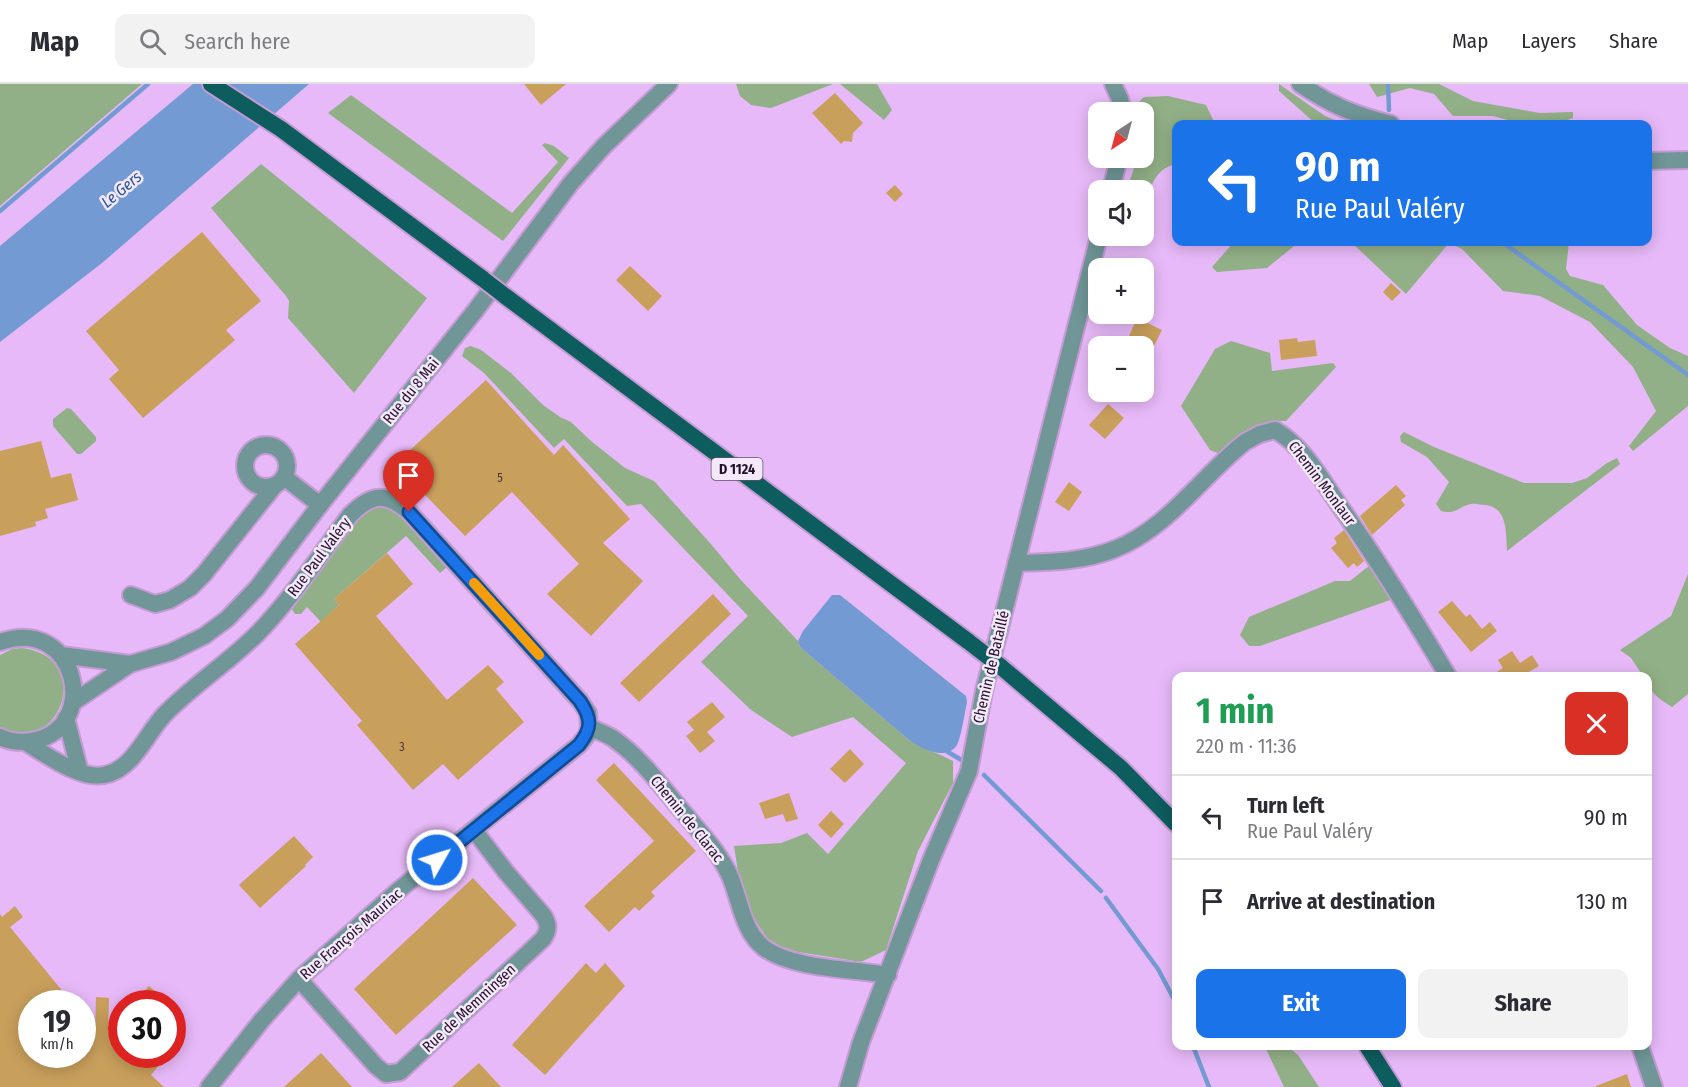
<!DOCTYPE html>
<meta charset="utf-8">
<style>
:root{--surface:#fff;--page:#f2f2f3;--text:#2b2b33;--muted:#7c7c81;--line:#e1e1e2;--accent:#1a73e8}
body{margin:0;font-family:"Fira Sans Condensed",sans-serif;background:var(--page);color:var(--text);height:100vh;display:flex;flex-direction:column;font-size:22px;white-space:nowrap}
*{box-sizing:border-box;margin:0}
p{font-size:20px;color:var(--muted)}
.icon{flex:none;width:33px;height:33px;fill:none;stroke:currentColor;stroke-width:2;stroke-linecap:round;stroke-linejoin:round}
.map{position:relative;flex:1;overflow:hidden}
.details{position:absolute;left:1172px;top:588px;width:480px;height:378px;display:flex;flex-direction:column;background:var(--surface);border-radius:12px;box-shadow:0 3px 15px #0003}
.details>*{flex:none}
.banner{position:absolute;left:1172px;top:36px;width:480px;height:126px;border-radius:12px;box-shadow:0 3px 15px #0003;background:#1a73e8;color:#fff;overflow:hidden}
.needle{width:39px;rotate:216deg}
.buttons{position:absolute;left:1088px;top:18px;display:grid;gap:12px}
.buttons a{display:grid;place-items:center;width:66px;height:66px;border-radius:12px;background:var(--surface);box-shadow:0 3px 15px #0003;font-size:30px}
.speed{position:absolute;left:18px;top:906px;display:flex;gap:12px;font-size:30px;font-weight:700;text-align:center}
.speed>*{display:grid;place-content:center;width:78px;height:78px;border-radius:50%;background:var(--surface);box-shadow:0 3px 15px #0003;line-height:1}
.speed small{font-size:15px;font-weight:400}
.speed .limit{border:9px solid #d22;background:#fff;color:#111}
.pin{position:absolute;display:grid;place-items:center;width:51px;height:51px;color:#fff;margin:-62px -26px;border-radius:50% 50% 50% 0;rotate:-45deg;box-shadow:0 0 6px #0007}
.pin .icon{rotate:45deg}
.me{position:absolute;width:66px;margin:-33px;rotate:51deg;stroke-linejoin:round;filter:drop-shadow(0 0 4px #0008)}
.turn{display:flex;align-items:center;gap:21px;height:126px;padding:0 24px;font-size:27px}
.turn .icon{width:78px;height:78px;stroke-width:2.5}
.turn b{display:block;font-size:42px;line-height:51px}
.round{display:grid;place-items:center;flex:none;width:63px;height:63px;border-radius:12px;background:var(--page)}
.headline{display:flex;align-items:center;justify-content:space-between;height:102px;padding:0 24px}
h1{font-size:36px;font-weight:700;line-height:45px;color:#1e9e55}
.cta{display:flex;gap:12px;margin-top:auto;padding:12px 24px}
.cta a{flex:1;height:69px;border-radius:12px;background:var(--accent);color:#fff;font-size:24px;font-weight:700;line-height:69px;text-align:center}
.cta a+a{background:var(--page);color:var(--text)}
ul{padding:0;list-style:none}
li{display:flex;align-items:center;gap:18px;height:84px;padding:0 24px;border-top:2px solid var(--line)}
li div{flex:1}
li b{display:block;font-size:22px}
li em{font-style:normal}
header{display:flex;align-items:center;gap:36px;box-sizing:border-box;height:84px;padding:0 30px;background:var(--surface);border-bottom:2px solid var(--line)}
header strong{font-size:28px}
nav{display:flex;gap:33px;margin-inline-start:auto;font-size:21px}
.search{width:420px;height:54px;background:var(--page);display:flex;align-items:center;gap:15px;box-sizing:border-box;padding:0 21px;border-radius:12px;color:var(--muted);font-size:22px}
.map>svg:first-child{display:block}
.green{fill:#92b087}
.water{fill:#739ad2}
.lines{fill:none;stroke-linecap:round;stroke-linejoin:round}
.stream{stroke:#739ad2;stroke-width:4.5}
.building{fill:#c99f5c}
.minor-casing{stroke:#c49bd3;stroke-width:20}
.tertiary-casing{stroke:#c49bd3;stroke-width:20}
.trunk-casing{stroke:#c49bd3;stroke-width:20}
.minor{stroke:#709697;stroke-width:16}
.tertiary{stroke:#709697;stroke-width:16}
.trunk{stroke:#0d5c5e;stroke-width:16}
.trunk-bridge-casing{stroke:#c49bd3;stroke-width:20;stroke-linecap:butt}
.trunk-bridge{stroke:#0d5c5e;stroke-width:16}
.route-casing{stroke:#114b97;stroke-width:15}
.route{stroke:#1a73e8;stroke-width:10}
.slow{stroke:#f59e0b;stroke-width:10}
.labels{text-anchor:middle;stroke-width:5;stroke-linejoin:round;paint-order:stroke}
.number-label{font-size:12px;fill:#4c3435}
.shield{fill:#f6e8fb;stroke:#625267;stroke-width:1.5}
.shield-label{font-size:14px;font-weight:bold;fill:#221128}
.street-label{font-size:15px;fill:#221128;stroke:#f6e8fb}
.water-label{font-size:16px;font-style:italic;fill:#215398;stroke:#f6e8fb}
</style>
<header>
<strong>Map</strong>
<div class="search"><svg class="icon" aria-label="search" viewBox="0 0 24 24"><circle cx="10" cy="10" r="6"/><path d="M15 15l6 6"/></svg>Search here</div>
<nav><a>Map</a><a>Layers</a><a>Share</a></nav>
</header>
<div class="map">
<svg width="1688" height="1003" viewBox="0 0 1688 1003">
<rect width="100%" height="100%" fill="#e7b9f8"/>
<path class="green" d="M0,0h142l-142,122z
M736,0h97l-62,24 -20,-3 -11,-9z
M840,0h37l15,26 -8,10z
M1279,0l46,32 19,8h-28l-37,-33z
M1369,0h70l34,17 67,12 33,-1v6l-16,6h-35l-29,-8h-40l-19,-22 -24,-6 -33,9z
M351,11l161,118 46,-51 -16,-17 3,-2 9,3 15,12 -66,83 -175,-128z
M1168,12l38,9 9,19h-39v40c-24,5 -27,29 -33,49v-23h-16l10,-32h6v-46h-7v-7l8,-8z
M261,80l166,134 -73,95 -66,-75 1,-17 -3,-5 -75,-88z
M1234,158h65l-32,26 -50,4 -5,-5z
M1351,158h218l-3,27 4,7 33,9 34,40 33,23 18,8v50l-55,45 -4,-5 27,-35 -23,-44 -43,-45 -50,-26 -37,-5 -41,-42 -13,-6 -43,51z
M1231,257l39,12 2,18 61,-8 3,4 -50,54c-31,-1 -44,14 -66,33l-10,-4 -29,-44 34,-57z
M471,262l10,4 30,23 32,32 17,12 11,5 20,19 34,27 29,13 56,62 30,36 58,62 2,6 109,93c14,9 29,13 44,21v22l-35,68 -32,99 -25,12 -63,-10 -18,-6 -13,-8 -16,-24 -13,-42 -4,-26 47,-3 26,-10 21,21 78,-91 -53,-46 -61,20 -41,-27 -50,-48 47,-46 -107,-112 -14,2 -63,-67 -10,9 -70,-75 -22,-17 3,-8z
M67,324l4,1 25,28v4l-15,13h-4l-24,-28v-7z
M1404,348l30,15 90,36h48l15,-5 20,-15 10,-5 3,6 -113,87c-1,-17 1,-43 -21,-46 -5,0 -10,-2 -15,-1 -14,3 -14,11 -30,7l-5,-7 13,-22 -22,-25 -26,-15 -1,-6z
M376,422c29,1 53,39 72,60l-8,7 -34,-37 -72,63 5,6 -18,17 -14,-15 -6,7h-6l-5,-8 73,-92z
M1370,481l23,34 -133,47h-11l-9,-11 9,-18 86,-36h15z
M1688,490v120l-16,13c-12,-8 -25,-15 -25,-31h-4l-12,-18 -11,-8 51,-34z
M22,564c74,9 38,112 -22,79v-72l12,-6z
M1266,962h21l11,9 21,32h-35l-19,-40z"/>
<path class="water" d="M193,0h116l-207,179 -102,79v-96z
M832,511h8l126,101 1,6c-2,9 -6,36 -10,43 -11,17 -37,3 -48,-5l-109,-93 -2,-6 5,-10z"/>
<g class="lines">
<path class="stream" d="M1388,0l1,26
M0,127l148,-127
M1502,158l186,133
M948,668l15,9
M984,691l117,116
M1106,814l52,71 18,34
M1193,962l16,41"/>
</g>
<path class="building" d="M524,0h42l-25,21z
M835,9l28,30 -10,10 -1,9 -8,-1 -3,3 -29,-31z
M895,101l8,9 -8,8 -9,-9z
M202,148l59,69 -35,29 9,10 -92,78 -34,-39 10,-9 -33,-39z
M630,182l32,30 -14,15 -32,-31z
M1391,199l10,9 -9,9 -9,-9z
M1137,234l25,12 -9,18 -24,-12z
M1297,254l1,4 17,-2 2,16 -36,4 -2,-20z
M486,296l68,75 9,-10 67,74 -27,24 40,38 -52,55 -44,-42 32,-30 -67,-72 -47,44 -70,-72z
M1108,320l16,14 -19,21 -16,-14z
M41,357l10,37 20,-5 7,27 -33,9 3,9 -13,4 1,4 -36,10v-85z
M1069,398l13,10 -13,19 -14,-9z
M1396,401l10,11 -5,4 4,5 -33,30 -12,-19z
M1344,446l20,31 -7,6 -3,-4 -6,5 -17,-20 6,-5 -3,-5z
M387,469l26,31 -37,32 71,84 41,-35 16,17 -8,7 28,33 -66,58 -15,-16 -30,26 -56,-65 5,-4 -67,-77 44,-39 -5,-6z
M713,510l18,20 -92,88 -19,-19z
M1452,517l14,16 4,-3 12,15 8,-7 7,9 -26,21 -33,-40z
M1512,567l8,12 12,-8 7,11 -17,10h-31l12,-8 -5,-8z
M712,618l13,15 -18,15 8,9 -15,12 -14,-17 8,-6 -7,-8z
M850,665l14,15 -19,19 -15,-14z
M614,679l82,88 -45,41 4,4 -16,15 -4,-4 -26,25 -25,-26 70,-65 -58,-61z
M789,709l9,26 -12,3 -3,-8 -18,5 -6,-16z
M831,727l13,13 -13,14 -13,-13z
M294,752l19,21 -8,8 1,1 -46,42 -21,-23z
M473,794l44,47 -121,110 -42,-46z
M15,822l8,11 -13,10 63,77h-41v50h50v-39l13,15 1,-33 13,1 -1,35 14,-16v37h46l-17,21 13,12h-164v-173l2,3z
M586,879l10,10 9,-10 20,23 -80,89 -33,-30z
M149,902l20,18h-36z
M321,969l31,34h-68z
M479,979l22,24h-49z
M1627,990l4,13h-35v-1z"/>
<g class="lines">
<g class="minor-casing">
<path id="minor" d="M1113,0l7,15 3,13
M1300,0c30,21 56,31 91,40
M1647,77l41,-1
M1111,106l8,-32
M245 382a21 21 0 1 1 42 0a21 21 0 1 1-42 0Z
M284,393l36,28
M1016,479c33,-1 67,-1 99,-14 52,-20 87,-73 130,-107l15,-8 15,-4c27,15 45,47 62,72 40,57 76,115 111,174
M131,511l24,9 15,-4 20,-12 14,-14 71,-89
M66,634l14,54
M589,643c8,4 18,7 25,12 27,19 47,47 69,73 16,19 35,39 46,62 11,24 13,57 35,74 28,21 88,21 124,27
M25,658c20,12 55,38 79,33 29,-5 42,-41 60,-60 29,-30 64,-52 93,-81 35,-36 63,-79 93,-119 22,-22 36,-23 59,-3l171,189 8,12 1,14 -2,8 -8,10 -179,144 -101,90 -37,41 -53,67
M299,895l77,87 10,8 14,-2 143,-133c6,-9 6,-15 0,-24l-37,-43 -32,-42
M1640,962l14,41
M848,1003l13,-45 70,-182 38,-89 15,-80 115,-455"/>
</g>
<g class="tertiary-casing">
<path id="tertiary" d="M0,558c76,-27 101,83 36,98 -13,3 -24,3 -36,-3
M61,571l69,9
M72,619l58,-39 41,-12 33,-16 23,-17 30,-31 63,-83 155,-194 96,-128 33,-37 65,-62"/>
</g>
<g class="trunk-casing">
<path id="trunk" d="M211,0l70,45 202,150
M505,212l464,346
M1000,582l121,102 55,56
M1367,962l26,41"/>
</g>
<use href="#minor" class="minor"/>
<use href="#tertiary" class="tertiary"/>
<use href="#trunk" class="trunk"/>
<g class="trunk-bridge-casing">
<path id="trunk-bridge" d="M483,195l22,17
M969,558l31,24"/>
</g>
<use href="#trunk-bridge" class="trunk-bridge"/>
</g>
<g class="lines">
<g class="route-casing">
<path id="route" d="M409,428l171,189c12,18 12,27 -1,44l-142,115"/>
</g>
<use href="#route" class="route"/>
<path class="slow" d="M474,499l65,72"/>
</g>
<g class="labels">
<g class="number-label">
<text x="500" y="398">5</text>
<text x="402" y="667">3</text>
</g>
<rect class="shield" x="711.5" y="374" width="51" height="22" rx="4.5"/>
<g class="shield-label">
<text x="737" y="390">D 1124</text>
</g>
<g class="street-label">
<text transform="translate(411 307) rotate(-51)" y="5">Rue du 8 Mai</text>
<text transform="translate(1322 399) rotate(53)" y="5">Chemin Monlaur</text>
<text transform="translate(319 473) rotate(-53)" y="5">Rue Paul Valéry</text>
<text transform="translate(991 583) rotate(-77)" y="5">Chemin de Bataillé</text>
<text transform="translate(687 735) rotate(51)" y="5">Chemin de Clarac</text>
<text transform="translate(351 850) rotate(-41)" y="5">Rue François Mauriac</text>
<text transform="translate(469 924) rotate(-43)" y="5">Rue de Memmingen</text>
</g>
<g class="water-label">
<text transform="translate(121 105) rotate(-40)" y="6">Le Gers</text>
</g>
</g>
</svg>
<div class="buttons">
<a><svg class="needle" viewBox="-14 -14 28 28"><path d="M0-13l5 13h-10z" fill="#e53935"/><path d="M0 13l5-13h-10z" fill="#7c7c81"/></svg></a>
<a><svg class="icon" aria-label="sound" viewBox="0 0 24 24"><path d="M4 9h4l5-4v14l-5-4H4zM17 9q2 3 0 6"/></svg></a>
<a>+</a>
<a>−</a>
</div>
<div class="speed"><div>19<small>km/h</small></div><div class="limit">30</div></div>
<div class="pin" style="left:409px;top:428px;background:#d93025"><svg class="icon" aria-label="arrive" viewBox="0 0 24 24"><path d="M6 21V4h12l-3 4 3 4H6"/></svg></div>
<svg class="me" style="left:437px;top:776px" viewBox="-20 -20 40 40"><circle r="17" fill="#1a73e8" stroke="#fff" stroke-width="3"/><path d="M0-11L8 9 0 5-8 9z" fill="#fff"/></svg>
<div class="banner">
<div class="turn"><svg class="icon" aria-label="left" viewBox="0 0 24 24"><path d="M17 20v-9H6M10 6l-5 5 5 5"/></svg><div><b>90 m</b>Rue Paul Valéry</div></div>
</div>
<section class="details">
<div class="headline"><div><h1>1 min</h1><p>220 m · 11:36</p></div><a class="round" style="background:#d93025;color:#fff"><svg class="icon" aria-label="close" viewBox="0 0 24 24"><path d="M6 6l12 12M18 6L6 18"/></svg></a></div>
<ul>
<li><svg class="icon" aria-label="left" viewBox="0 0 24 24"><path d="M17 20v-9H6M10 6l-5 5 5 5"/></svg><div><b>Turn left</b><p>Rue Paul Valéry</p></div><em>90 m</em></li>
<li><svg class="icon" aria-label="arrive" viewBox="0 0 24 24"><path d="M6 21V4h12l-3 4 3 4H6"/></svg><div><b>Arrive at destination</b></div><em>130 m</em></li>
</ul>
<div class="cta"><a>Exit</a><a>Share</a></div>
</section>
</div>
